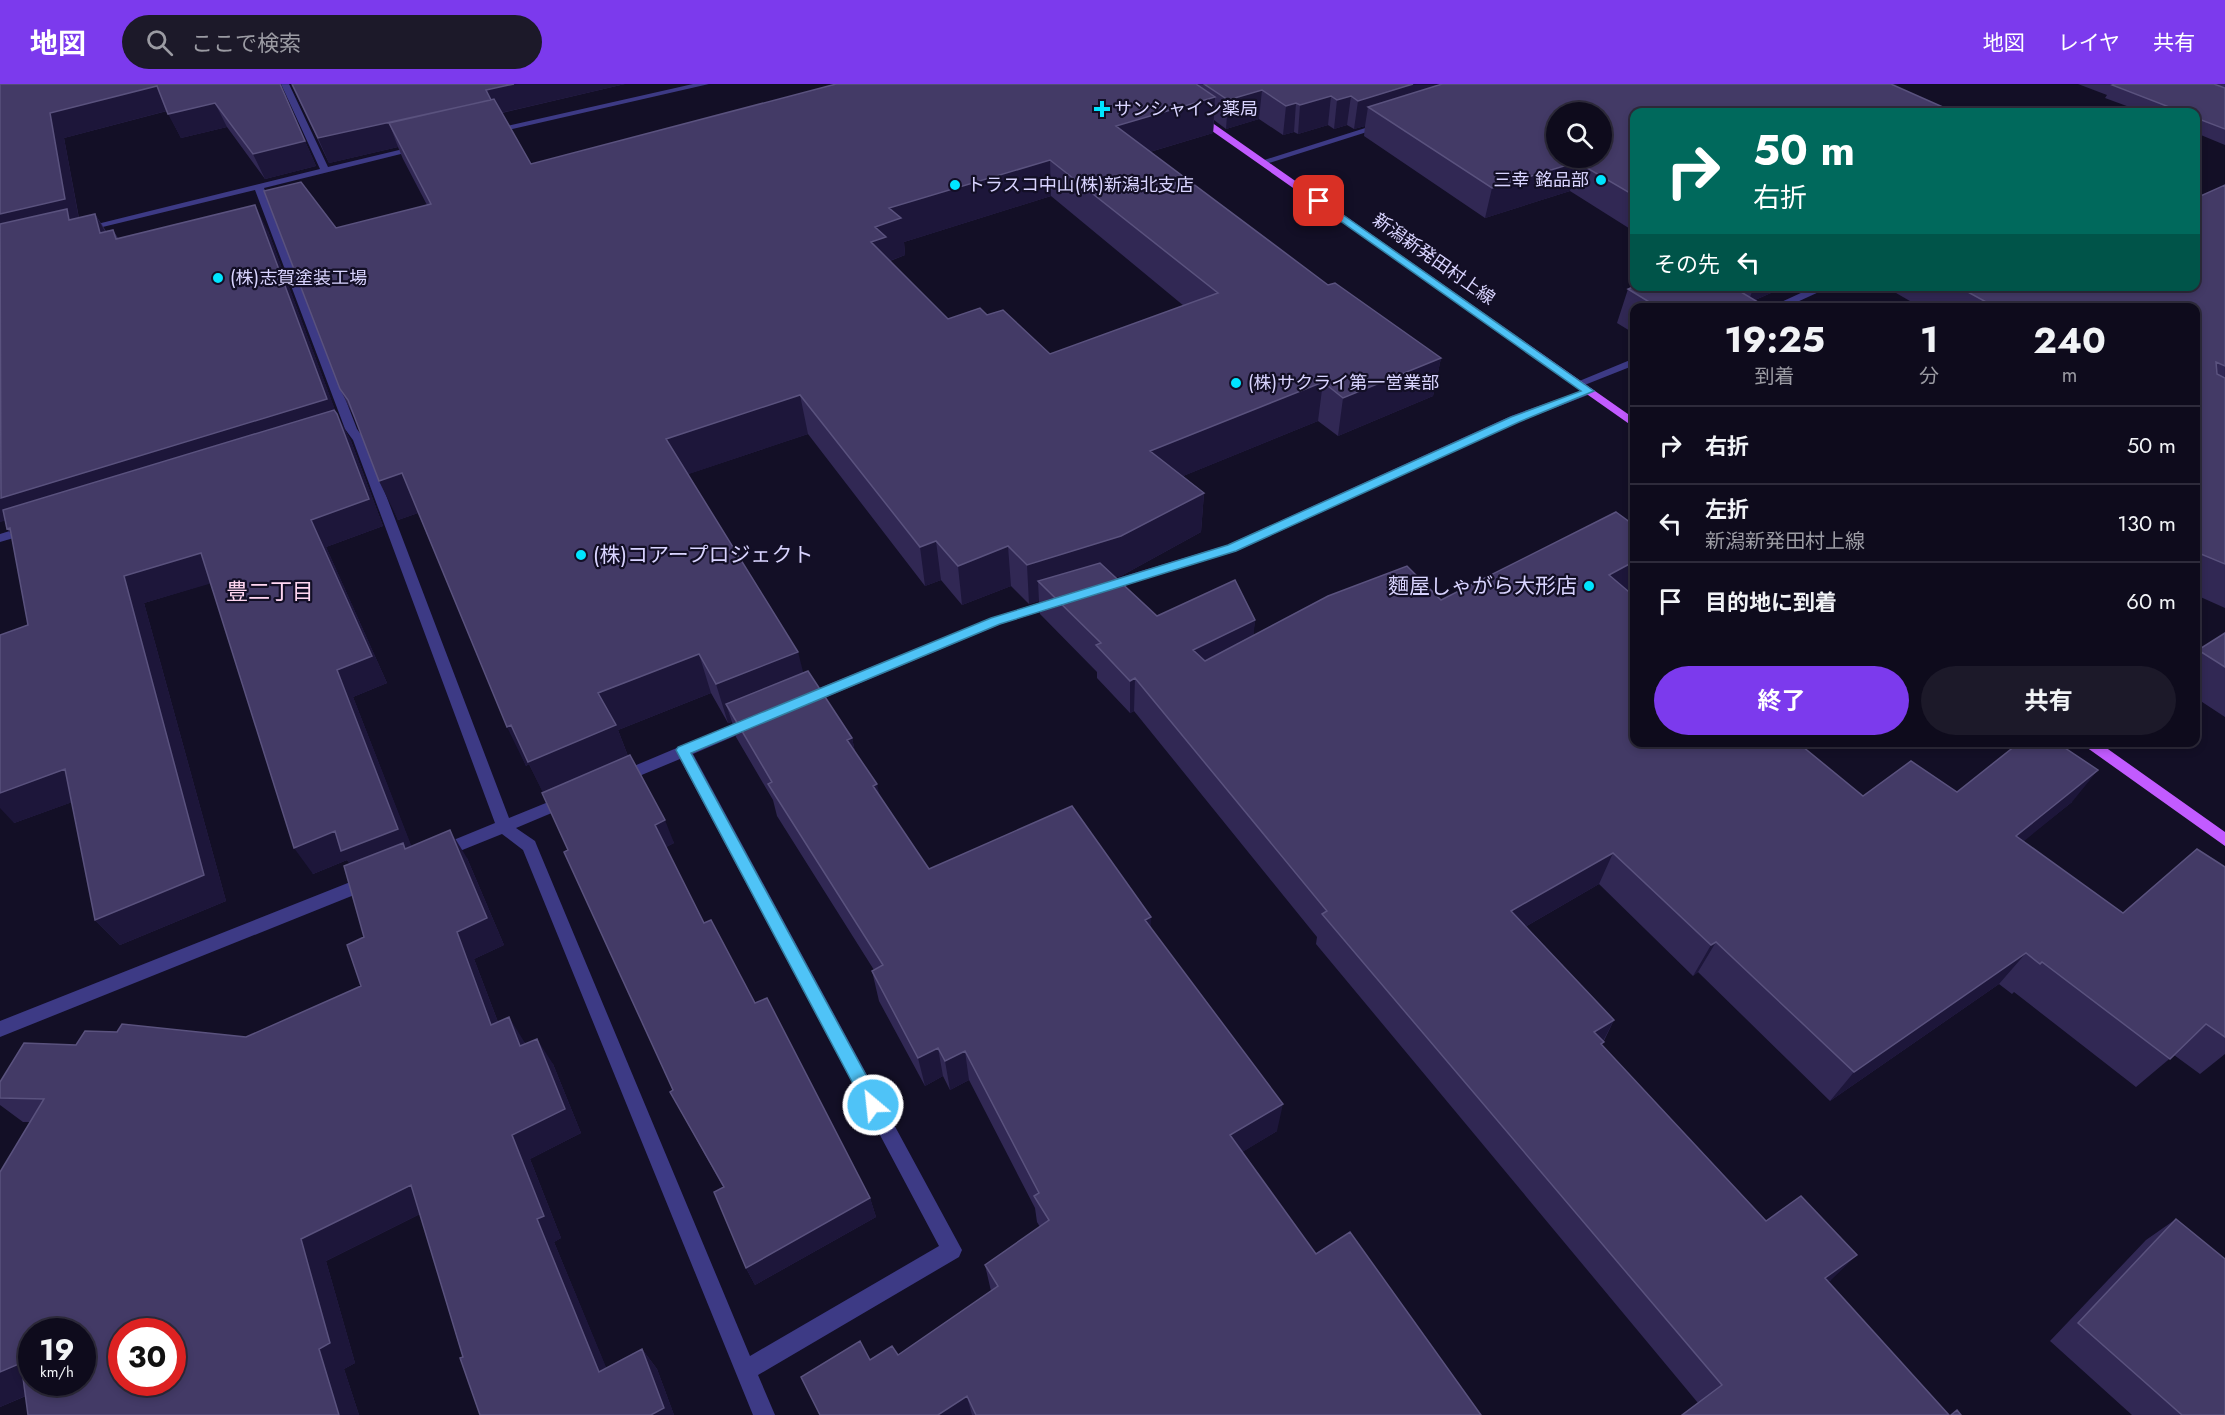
<!DOCTYPE html>
<html lang="ja">
<meta charset="utf-8">
<style>
:root{--surface:#0e0b1c;--page:#1c1929;--text:#f1f3f6;--muted:#9b9ba3;--line:#2e2b3b;--accent:#7c3aed}
body{margin:0;font-family:Jost,"Noto Sans JP",sans-serif;background:var(--page);color:var(--text);height:100vh;display:flex;flex-direction:column;font-size:22px;white-space:nowrap}
*{box-sizing:border-box;margin:0}
p{font-size:20px;color:var(--muted)}
.icon{flex:none;width:33px;height:33px;fill:none;stroke:currentColor;stroke-width:2;stroke-linecap:round;stroke-linejoin:round}
.map{position:relative;flex:1;overflow:hidden}
.drawer{position:absolute;left:1630px;top:219px;width:570px;height:444px;display:flex;flex-direction:column;background:var(--surface);border-radius:12px;box-shadow:0 3px 9px #0003,0 0 0 2px var(--line)}
.drawer>*{flex:none}
.guide{position:absolute;left:1630px;top:24px;width:570px;height:183px;border-radius:12px;box-shadow:0 3px 9px #0003,0 0 0 2px var(--line);background:#00695c;color:#fff;overflow:hidden}
.buttons{position:absolute;left:1546px;top:18px;display:grid;gap:12px}
.buttons a{display:grid;place-items:center;width:66px;height:66px;border-radius:50%;background:var(--surface);box-shadow:0 3px 9px #0003,0 0 0 2px var(--line);font-size:30px}
.speed{position:absolute;left:18px;top:1234px;display:flex;gap:12px;font-size:30px;font-weight:700;text-align:center}
.speed>*{display:grid;place-content:center;width:78px;height:78px;border-radius:50%;background:var(--surface);box-shadow:0 3px 9px #0003,0 0 0 2px var(--line);line-height:1}
.speed small{font-size:15px;font-weight:400}
.speed .limit{border:9px solid #d22;background:#fff;color:#111}
.pin{position:absolute;display:grid;place-items:center;width:51px;height:51px;color:#fff;margin:-26px;border-radius:12px;box-shadow:0 3px 9px #0006}
.me{position:absolute;width:66px;margin:-33px;rotate:332deg;stroke-linejoin:round;filter:drop-shadow(0 0 4px #0008)}
.turn{display:flex;align-items:center;gap:21px;height:126px;padding:0 24px;font-size:27px}
.turn .icon{width:78px;height:78px;stroke-width:2.5}
.turn b{display:block;font-size:42px;line-height:51px}
.then{display:flex;align-items:center;height:57px;padding:0 24px;background:#0003;gap:12px;font-size:22px}
.eta{display:flex;justify-content:space-evenly;align-items:center;height:102px;text-align:center}
.eta b{font-size:36px;font-weight:700;line-height:42px}
.button{display:flex;gap:12px;margin-top:auto;padding:12px 24px}
.button a{flex:1;height:69px;border-radius:36px;background:var(--accent);color:#fff;font-size:24px;font-weight:700;line-height:69px;text-align:center}
.button a+a{background:var(--page);color:var(--text)}
ul{padding:0;list-style:none}
li{display:flex;align-items:center;gap:18px;height:78px;padding:0 24px;border-top:2px solid var(--line)}
li div{flex:1}
li b{display:block;font-size:22px}
li em{font-style:normal}
header{display:flex;align-items:center;gap:36px;box-sizing:border-box;height:84px;padding:0 30px;background:var(--accent);color:#fff}
header strong{font-size:28px}
nav{display:flex;gap:33px;margin-inline-start:auto;font-size:21px}
.search{width:420px;height:54px;background:var(--page);display:flex;align-items:center;gap:15px;box-sizing:border-box;padding:0 21px;border-radius:33px;color:var(--muted);font-size:22px}
.map>svg:first-child{display:block}
.lines{fill:none;stroke-linecap:round;stroke-linejoin:round}
.street{fill:#3d3a85;fill-rule:evenodd}
.primary{fill:#c25bff;fill-rule:evenodd}
.wall{fill:#312854;fill-rule:evenodd}
.shaded-wall{fill:#1d163a}
.building{fill:#433a66;stroke:#5a527e;stroke-width:1.5;fill-rule:evenodd}
.route{fill:#4fc3f7;stroke:#337fa1;stroke-width:1.5}
.poi-dot{fill:#00e5ff;stroke:#130f26;stroke-width:2}
.labels{text-anchor:middle;stroke-width:4.5;stroke-linejoin:round;paint-order:stroke}
.far-poi-label{font-size:18px;fill:#d9d4ff;stroke:#130f26;text-anchor:start}
.far-street-label{font-size:18px;fill:#d9d4ff;stroke:#130f26}
.poi-label{font-size:21px;fill:#d9d4ff;stroke:#130f26;text-anchor:start}
.neighbourhood-label{font-size:22px;fill:#ffd6f0;stroke:#130f26}
</style>
<header>
<strong>地図</strong>
<div class="search"><svg class="icon" aria-label="search" viewBox="0 0 24 24"><circle cx="10" cy="10" r="6"/><path d="M15 15l6 6"/></svg>ここで検索</div>
<nav><a>地図</a><a>レイヤ</a><a>共有</a></nav>
</header>
<div class="map">
<svg width="2225" height="1331" viewBox="0 0 2225 1331">
<rect width="100%" height="100%" fill="#130f26"/>
<g class="lines">
<path class="street" d="M281,0h8l39,83 92,-22 5,3 -161,40 93,241 8,11 144,378 59,-24 5,2 3,4 -3,4 -57,24 19,13 2,5 213,510 189,-110 -259,-487 -60,25 -5,-2 -3,-4 3,-4 133,-56h10l2,4 -2,4 -65,28 269,496 -3,7 -201,118 17,40h-22l-230,-565 -21,-16 -62,25 -6,-1 -2,-5 2,-5 61,-25 -142,-383 -8,-11 -90,-239 -173,42 -5,-3 243,-60z
M693,0h16l-219,50 -5,-3z
M1381,39l8,2 -123,39 -8,-2z
M1816,202h16l-48,22h-16z
M1635,274v7l-53,21h-8l-2,-2z
M1589,304l4,1v4l-74,29 -282,129 -134,41 -7,-5 2,-3 129,-39 284,-129z
M29,441l6,4 -1,3 -34,10v-8z
M1057,513l5,2 2,3 -2,3 -61,19 -191,80 -5,1 -7,-5 2,-4 191,-78z
M368,791l6,2 2,5 -2,5 -374,150v-16z"/>
<path class="primary" d="M1195,31h6l434,304v9l-440,-309z
M2079,658h19l127,90v14z"/>
</g>
<path class="wall" d="M0,0h280l36,82 -51,13 -38,-52 -46,11 -14,-27 -103,27 15,80 16,-4 11,17 7,-1 5,8 150,-7 68,182 15,28 32,85 -57,21 61,136 -34,14 58,149 56,12 37,87 -30,14 24,63 55,42 28,69 -51,26 31,79 -7,4 52,126 36,-19 15,20 17,46h-194l-60,-201 -94,47 29,102 -11,6 15,46h-331l-2,-19 -26,11v-235l30,-50h-7l-23,-17v-23l76,-37 170,-8 115,-51 3,-49 -14,-73 -3,-4 -34,14 -103,-291 -66,20 82,298 -106,44 -25,-25 -23,-118 -58,21 14,-198 -17,-91 -4,-5 -2,-9 -5,2z
M291,0h334l-123,29 29,51 305,-80h1064l-265,28v120l-65,-41 -85,27 -121,-82 1,-10 -11,3 -7,-4 -13,4 -6,-4 -30,9 -4,-2 -11,3 -24,-16 -33,10 -12,-9 -1,13 -63,19 178,133 113,73 -8,38 -95,40 -20,-15 -135,55 21,17 -3,39 -80,44 -6,1 42,39 98,4 -2,16 188,-36 194,-74v62l-7,3 7,151 228,54 94,-4 115,10 -49,39 100,72 102,-46v187l-25,20 -26,-19 -38,32 -122,-95 -2,2 -13,-10 -169,117 -132,-129 -5,4 -94,-92 -74,43 89,93 -12,25 164,176 65,59 -3,2 121,133 -251,-12 -382,-459 1,-7 -183,-226 -4,2 -33,-35v-6l-57,-58 -1,-13 -10,3 -18,-18 -49,19 -21,-25 -16,6 -117,-152 -120,40 115,199 49,65 3,14 25,44 49,73 222,59 126,203 -35,21 74,102 165,161h-661l50,-55 28,-5 93,-64 -6,-26 55,-38 -3,-5 -2,-14 -66,-128 -19,10 -7,-14 -18,10 -46,-85 -7,-30 2,-1 -97,-154 -4,-16 -37,-63 -4,-15 -4,1 -17,-30 -93,37 10,26 46,87 -8,4 38,76 51,80 115,195 6,19 -121,68 -9,-17 -23,-81 -53,-95 3,-2 -130,-298 -14,-28 -3,2 -108,-253 -20,7 -41,-97 -17,-34 -4,-161 91,-23 -24,-46 -5,-12 -69,16zM1051,112l133,110 -134,48 -63,-39 -39,4 -58,-58 15,-6 -1,-13z
M2078,0h147v61l-29,-12v-21h-53l-38,-14 2,-3z
M2225,101v423l-29,-13v-287h-274l-38,-22h312z
M1635,202h152l-32,14 13,8h-133v26l-18,-11 11,-34z
M2225,549v84l-29,-19v-46l2,-2z
M2176,1135l49,196h-93l-82,-74 96,-101z"/>
<path class="shaded-wall" d="M280,0l36,82 -51,13 -12,-25z
M514,0h111l-129,30 -107,9 9,24 -69,16 -11,-25 168,-48z
M1413,0h86l-131,23 -3,19 -11,3 4,-28z
M157,2l13,24 -106,28 16,87 -80,19v-30l50,-101z
M1262,6l-3,29 -33,10 2,-29z
M1331,12l-3,29 -30,9 2,-29z
M1351,12l-4,29 -13,4 3,-29z
M1215,13l-2,36 -97,29v-36z
M215,19l12,24 -46,11 -13,-24z
M1296,19l-2,29 -11,3 3,-29z
M1050,76l1,36 -147,46 1,13 -16,6 -18,-19 4,-15 14,-19z
M1577,78l-7,29 -85,27 7,-30z
M255,121l13,26 73,195 -341,96v-31z
M95,130l15,26 -10,-7z
M1754,202h33l-39,17z
M1441,274l-8,38 -95,40 5,-38z
M1323,298l-5,39 -169,69 1,-39z
M800,311l8,39 -131,44 -11,-39z
M337,330l14,27 32,85 -57,21 61,136 -34,14 62,158 -56,22 -12,-17 -34,14 -19,-26 17,-328z
M402,389l19,39 -23,8 -19,-39z
M1204,409l-3,39 -80,44 -68,20 -15,-15 1,20 -10,3 -2,-39z
M936,457l5,39 -16,6 -5,-39z
M1008,462l3,40 -49,19 -4,-39z
M201,469l18,28 -75,22 82,298 -106,44 -25,-25 29,-344z
M1635,477v27l-38,20 12,-33z
M1255,536l-3,33 -61,30 2,-33z
M798,568l10,39 -82,13 6,18 -4,1 -12,-39z
M699,570l12,39 -93,37 13,34 -84,37 -18,-37 -3,2 -19,-39z
M1135,594l-1,33 -4,2v-32z
M852,654l7,32 -12,-30z
M65,685l24,27 -75,27 -14,-15v-18z
M2098,686l-26,32 -81,66 25,-32z
M877,700l7,32 -11,-30z
M665,736l9,23 -10,5 -9,-23z
M450,746l17,28 37,87 -30,14 35,92 -18,-26 -34,-93z
M1613,769l-14,31 -100,58 12,-31z
M1151,833l-1,31 -5,-28z
M1716,858l-18,30 -5,4 18,-31z
M2026,869l-27,31 -169,117 24,-29z
M509,933l16,26 12,29 -17,-26z
M1614,936l-12,23 2,-1 -16,29 6,-39z
M537,955l16,25 28,69 -51,26 31,79 -7,4 62,149 -17,-19 -62,-153 -25,-84z
M938,964l5,28 -18,10 -7,-28z
M965,967l4,29 -19,10 -5,-29z
M1283,1020l-6,27 -51,31 4,-27z
M411,1101l21,23 -106,53 29,102 -11,6 15,46h-20l-20,-66 -18,-110z
M870,1114l6,19 -121,68 -9,-17z
M1857,1171l-26,25 -31,22 25,-24z
M642,1265l15,20 17,46h-23z
M21,1279l34,20 -55,24v-35z
M967,1312l5,19h-34z"/>
<path class="building" d="M0,0h280l25,57 -52,13 -38,-51 -47,11 -11,-28 -107,27 15,86 -65,15z
M292,0h222l-28,6 5,10 -173,38z
M836,0h360l19,13 -99,29 212,159 7,-2 106,75 -98,40 -20,-16 -173,69 54,42 -83,43 -94,29 -19,-19 -50,20 -22,-25 -16,6 -120,-152 -134,44 132,213 -82,32 -17,-30 -101,39 18,32 -88,37 -17,-37 -4,2 -105,-254 -23,8 -31,-81 -8,-11 -76,-198 37,-9 35,46 95,-24 -42,-81 105,-24 37,65zM1050,76l168,133 -168,61 -47,-44 -16,5 -7,-7 -32,11 -77,-77 15,-5 -11,-10 26,-9 -12,-10z
M1204,0h209l-55,17 -7,-5 -14,4 -6,-4 -31,9 -4,-2 -10,3 -24,-16 -34,10z
M1442,0h449l63,28h-319v84l-58,-34 -85,26 -124,-81zM1557,28h45v46h-45z
M2114,0h100l11,4v41l-29,-11v-6h-14l-70,-27z
M2225,101v181l-9,-4 1,12 8,4v186l-29,-12v-244h-199l-40,-22h239v-88z
M255,121l72,194 -326,99 -1,-274 67,-15 2,11 26,-6 5,19 13,-3 3,9z
M1635,202h96l37,22h-109l-31,-19z
M334,326l3,4 32,85 -58,21 61,136 -35,14 61,159 -57,22 -6,-20 -41,17 -93,-295 -77,23 80,299 -109,45 -30,-151 -65,24v-158l28,-10 -18,-97 -3,1 -4,-19z
M1616,428l19,14v35l-26,14 26,22v145h162l66,54 48,-35 46,31 63,-50h36l42,28 -82,66 107,77 74,-64 28,18v170l-19,-13 -36,35 -128,-97 -2,2 -14,-11 -172,119 -138,-130 -5,3 -98,-92 -102,58 103,109 -20,12 10,10 -3,2 165,177 35,-25 56,59 -32,23 124,137h-267l40,-30 -400,-471 5,-3 -192,-233 -5,3 -34,-36 5,-2 -63,-62 62,-18 57,53 78,-36 20,40 -62,30 12,11 123,-65 79,-30 34,34z
M2225,549v34l-27,-17z
M808,587l44,67 -5,2 30,44 -4,2 56,83 143,-63 79,111 -6,3 138,184 -53,31 86,119 34,-22 131,183h-505l-9,-19 -29,19h-118l-19,-38 59,-36 10,19 22,-14 6,9 100,-69 -13,-21 64,-45 -15,-24 5,-3 -74,-142 -20,10 -7,-13 -20,10 -46,-87 11,-6 -115,-181 4,-2 -46,-78z
M630,671l35,65 -10,5 49,98 7,-3 44,83 12,-5 103,200 -124,70 -32,-76 10,-5 -54,-95 3,-2 -109,-238 4,-2 -26,-57z
M450,746l37,88 -30,14 34,93 18,-8 11,29 17,-7 28,70 -53,26 32,81 -7,3 62,153 43,-23 22,59 -13,7h-171l-20,-57 3,-1 -52,-172 -110,54 29,104 -11,6 20,66h-311l-7,-52 -21,9v-200l44,-73 -44,-1v-16l24,-39 52,2 9,-14 32,1 5,-8 124,13 115,-51 -14,-41 17,-8 -20,-71 59,-23 2,6zM32,1248h50v51h-50zM122,1248h50v51h-50z
M2176,1135l49,40v156h-43l-104,-92z
M1957,1326l4,5h-10z"/>
<path class="route" d="M1319,114l275,193 -75,31 -283,129 -236,73 -309,129 188,346 3,6 -3,5 -6,2 -6,-2 -191,-360 2,-3 313,-129 237,-73 283,-128 70,-26 -266,-188v-4z"/>
<g class="poi-dot">
<path d="M1099 16h6v6h6v6h-6v6h-6v-6h-6v-6h6z"/>
<circle cx="1601" cy="96" r="6"/>
<circle cx="955" cy="101" r="6"/>
<circle cx="218" cy="194" r="6"/>
<circle cx="1236" cy="299" r="6"/>
<circle cx="581" cy="471" r="6"/>
<circle cx="1589" cy="502" r="6"/>
</g>
<g class="labels">
<g class="far-poi-label">
<text x="1114" y="31">サンシャイン薬局</text>
<text x="1589" y="102" text-anchor="end">三幸 銘品部</text>
<text x="967" y="107">トラスコ中山(株)新潟北支店</text>
<text x="230" y="200">(株)志賀塗装工場</text>
<text x="1248" y="305">(株)サクライ第一営業部</text>
</g>
<g class="far-street-label">
<text transform="translate(1434 175) rotate(35)" y="6">新潟新発田村上線</text>
</g>
<g class="poi-label">
<text x="593" y="478">(株)コアープロジェクト</text>
<text x="1577" y="509" text-anchor="end">麵屋しゃがら大形店</text>
</g>
<g class="neighbourhood-label">
<text x="270" y="515">豊二丁目</text>
</g>
</g>
</svg>
<div class="buttons">
<a><svg class="icon" aria-label="search" viewBox="0 0 24 24"><circle cx="10" cy="10" r="6"/><path d="M15 15l6 6"/></svg></a>
</div>
<div class="speed"><div>19<small>km/h</small></div><div class="limit">30</div></div>
<div class="pin" style="left:1319px;top:117px;background:#d93025"><svg class="icon" aria-label="arrive" viewBox="0 0 24 24"><path d="M6 21V4h12l-3 4 3 4H6"/></svg></div>
<svg class="me" style="left:873px;top:1021px" viewBox="-20 -20 40 40"><circle r="17" fill="#4fc3f7" stroke="#fff" stroke-width="3"/><path d="M0-11L8 9 0 5-8 9z" fill="#fff"/></svg>
<div class="guide">
<div class="turn"><svg class="icon" aria-label="right" viewBox="0 0 24 24"><path d="M7 20v-9h11M14 6l5 5-5 5"/></svg><div><b>50 m</b>右折</div></div>
<div class="then">その先<svg class="icon" aria-label="left" viewBox="0 0 24 24"><path d="M17 20v-9H6M10 6l-5 5 5 5"/></svg></div>
</div>
<section class="drawer">
<div class="eta">
<div><b>19:25</b><p>到着</p></div>
<div><b>1</b><p>分</p></div>
<div><b>240</b><p>m</p></div>
</div>
<ul>
<li><svg class="icon" aria-label="right" viewBox="0 0 24 24"><path d="M7 20v-9h11M14 6l5 5-5 5"/></svg><div><b>右折</b></div><em>50 m</em></li>
<li><svg class="icon" aria-label="left" viewBox="0 0 24 24"><path d="M17 20v-9H6M10 6l-5 5 5 5"/></svg><div><b>左折</b><p>新潟新発田村上線</p></div><em>130 m</em></li>
<li><svg class="icon" aria-label="arrive" viewBox="0 0 24 24"><path d="M6 21V4h12l-3 4 3 4H6"/></svg><div><b>目的地に到着</b></div><em>60 m</em></li>
</ul>
<div class="button"><a>終了</a><a>共有</a></div>
</section>
</div>
